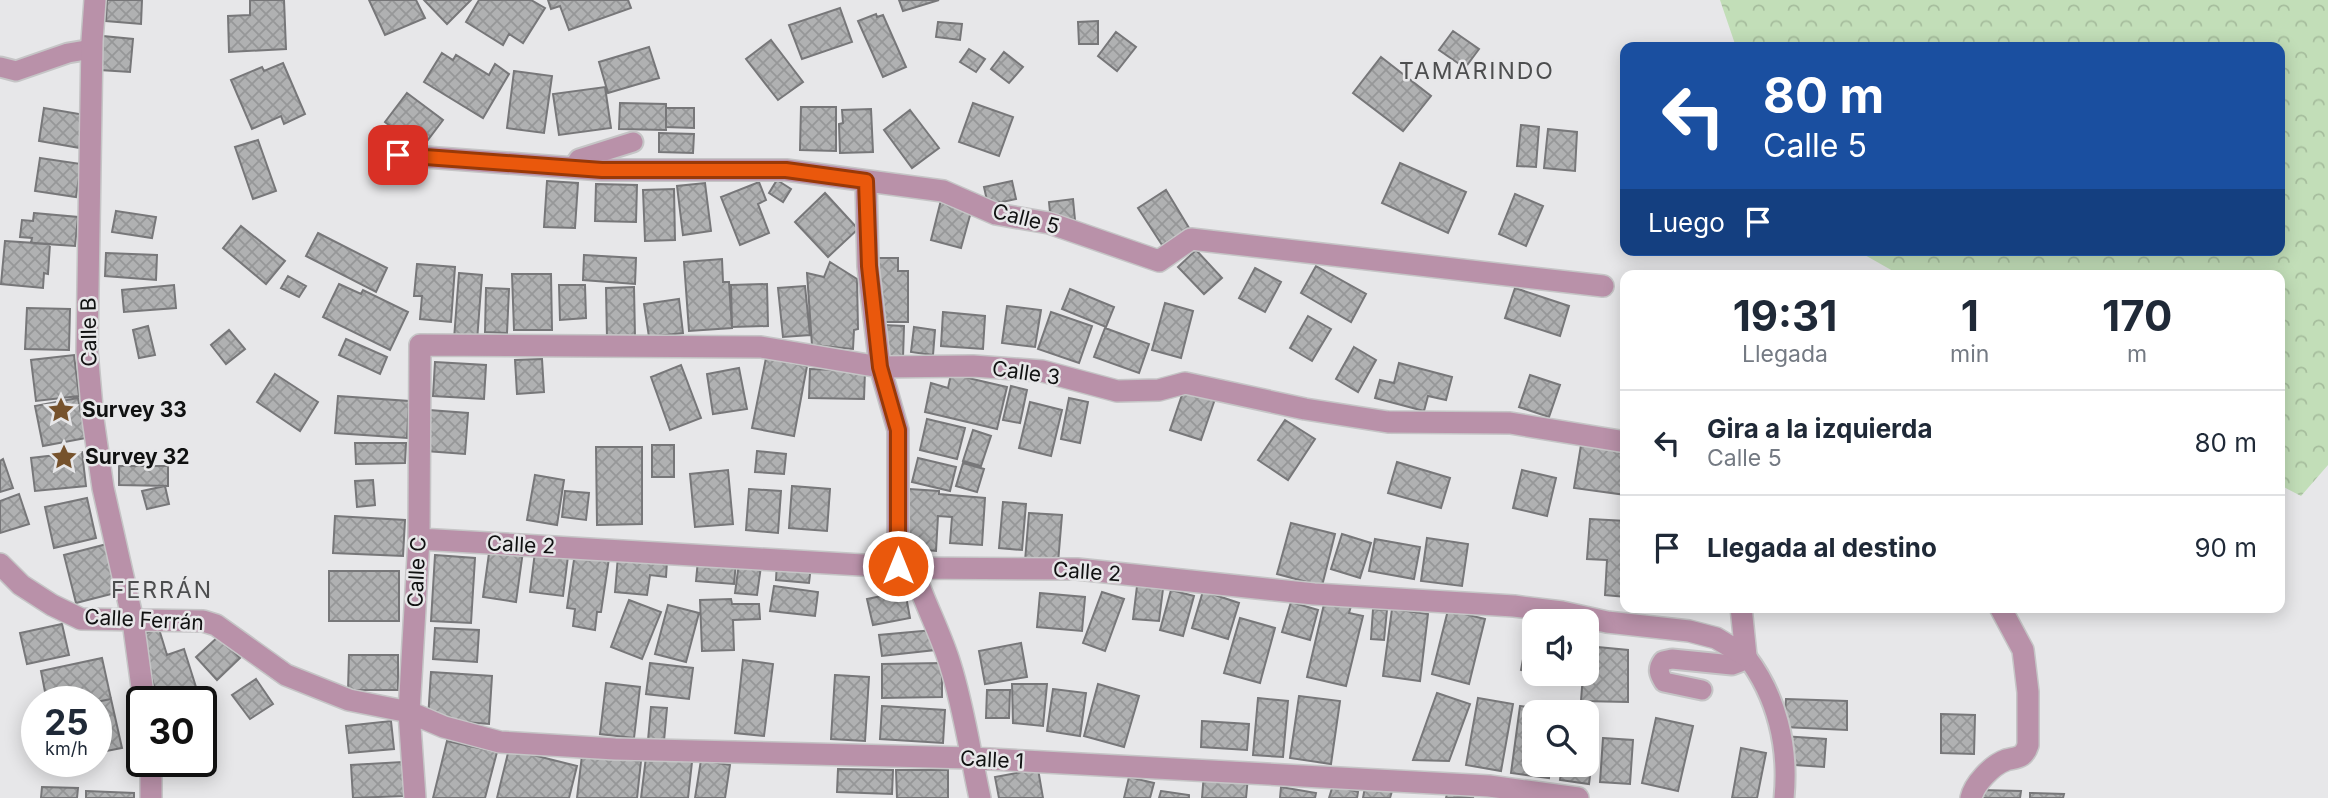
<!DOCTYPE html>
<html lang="es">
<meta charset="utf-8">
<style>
:root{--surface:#fff;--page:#f2f2f3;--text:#1f2937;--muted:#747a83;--line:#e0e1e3}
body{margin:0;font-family:Inter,sans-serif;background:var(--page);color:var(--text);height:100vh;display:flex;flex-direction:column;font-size:26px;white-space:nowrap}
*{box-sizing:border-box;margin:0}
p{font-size:23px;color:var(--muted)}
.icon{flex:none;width:38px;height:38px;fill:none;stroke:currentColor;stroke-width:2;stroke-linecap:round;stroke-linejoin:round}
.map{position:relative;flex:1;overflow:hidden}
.panel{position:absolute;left:1620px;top:270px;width:665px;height:343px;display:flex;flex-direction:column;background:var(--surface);border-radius:14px;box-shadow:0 4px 18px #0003}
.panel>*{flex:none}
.banner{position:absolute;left:1620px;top:42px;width:665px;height:214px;border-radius:14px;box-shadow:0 4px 18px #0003;background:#1a4fa0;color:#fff;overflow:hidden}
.controls{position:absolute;left:1522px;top:609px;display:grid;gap:14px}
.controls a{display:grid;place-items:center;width:77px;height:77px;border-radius:14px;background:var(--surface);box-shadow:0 4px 18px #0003;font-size:35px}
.speed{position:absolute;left:21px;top:686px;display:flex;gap:14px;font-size:35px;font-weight:700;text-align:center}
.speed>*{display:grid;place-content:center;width:91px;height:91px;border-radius:50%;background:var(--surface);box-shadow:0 4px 18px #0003;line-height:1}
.speed small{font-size:18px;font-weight:400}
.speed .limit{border:4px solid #111;border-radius:10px;background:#fff;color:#111}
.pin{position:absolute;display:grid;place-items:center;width:60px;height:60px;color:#fff;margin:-30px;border-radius:14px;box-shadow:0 4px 10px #0006}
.me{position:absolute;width:77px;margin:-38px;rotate:0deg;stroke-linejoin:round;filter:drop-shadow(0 0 5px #0008)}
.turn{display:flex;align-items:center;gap:24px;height:147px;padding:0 28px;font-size:32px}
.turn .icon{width:91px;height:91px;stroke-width:2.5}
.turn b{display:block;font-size:49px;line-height:60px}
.then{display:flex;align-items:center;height:66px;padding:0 28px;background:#0003;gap:14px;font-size:26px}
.eta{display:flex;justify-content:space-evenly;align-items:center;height:119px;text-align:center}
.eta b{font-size:42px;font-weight:700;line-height:49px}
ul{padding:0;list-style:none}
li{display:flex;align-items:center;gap:21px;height:105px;padding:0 28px;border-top:2px solid var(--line)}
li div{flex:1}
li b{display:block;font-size:26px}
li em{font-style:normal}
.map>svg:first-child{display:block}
.forest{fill:url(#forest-crowns)}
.building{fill:url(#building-cross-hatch);stroke:#777779;stroke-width:2}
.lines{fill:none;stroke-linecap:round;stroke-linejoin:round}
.lane-casing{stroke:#c5c5c6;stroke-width:23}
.street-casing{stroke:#c5c5c6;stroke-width:24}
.lane{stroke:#b991a9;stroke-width:19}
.street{stroke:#b991a9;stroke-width:21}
.route-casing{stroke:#983908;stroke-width:18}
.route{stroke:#ea580c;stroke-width:12}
.labels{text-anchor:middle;stroke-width:5;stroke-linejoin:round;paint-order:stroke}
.street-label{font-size:21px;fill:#101111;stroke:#e7e7e9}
.poi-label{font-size:21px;font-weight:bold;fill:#101111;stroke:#e7e7e9;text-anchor:start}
.neighbourhood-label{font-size:23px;letter-spacing:2px;fill:#4d4e4f;stroke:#e7e7e9}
</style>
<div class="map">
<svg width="2328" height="798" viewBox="0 0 2328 798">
<defs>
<pattern id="forest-crowns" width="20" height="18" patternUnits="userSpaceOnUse" patternTransform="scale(1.75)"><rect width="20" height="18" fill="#c2deb8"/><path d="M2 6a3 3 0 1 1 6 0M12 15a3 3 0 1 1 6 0" fill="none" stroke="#a6bd9d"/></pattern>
<pattern id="building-cross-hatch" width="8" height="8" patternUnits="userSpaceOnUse" patternTransform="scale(1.75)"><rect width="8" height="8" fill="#b0b1b2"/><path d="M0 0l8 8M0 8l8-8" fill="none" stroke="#969798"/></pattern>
</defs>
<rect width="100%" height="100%" fill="#e7e7e9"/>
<path class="forest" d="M1720,0h608v465l-27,31 -21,-11v-210h-380l-44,-25h424v-203h-544z"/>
<path class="building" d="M107,0h35l-1,24 -35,-3z
M250,0h34l2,49 -57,3 -1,-36 22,-1z
M369,0h47l9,18 -40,17z
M424,0h47l-24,24z
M479,0h52l14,8 -22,35 -14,-9 -6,11 -37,-23z
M548,0h80l3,8 -62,22 -9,-24 -9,3z
M899,0h40l-36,11z
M840,8l12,34 -50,17 -13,-34z
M876,14l1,3 6,-2 23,52 -23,10 -25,-56z
M1098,21v23h-19l-1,-22z
M938,22l24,2 -2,16 -24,-3z
M1453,31l26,18 -14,19 -26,-18z
M1116,32l20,15 -19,24 -19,-15z
M103,36l30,3 -3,33 -30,-2z
M771,40l32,42 -25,18 -32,-41z
M649,47l10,31 -51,15 -9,-31z
M969,49l16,10 -9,13 -16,-10z
M1004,52l19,15 -14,16 -18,-14z
M442,53l11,7 3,-5 33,20 6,-11 14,10 -26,44 -59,-36z
M1381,57l50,39 -28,35 -50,-38z
M283,63l22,51 -21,10 -3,-8 -29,13 -21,-49 31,-13 2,4z
M514,71l38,5 -8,57 -37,-5z
M605,87l6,41 -52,7 -6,-41z
M407,93l36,27 -22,29 -36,-27z
M620,103l46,1v26l-47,-1z
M973,103l40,14 -14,39 -40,-14z
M801,107h35v44l-36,-1z
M44,108l41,7 -5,33 -41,-7z
M666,108h28v20l-28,-1z
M871,109l2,43 -33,1 -1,-29 4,-1 -1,-13z
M910,110l29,38 -27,20 -28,-38z
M1521,125l18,2 -3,40 -19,-1z
M1548,129l29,3 -2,39 -31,-3z
M659,133l35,1 -1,19 -34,-1z
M258,140l18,51 -23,8 -18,-52z
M40,158l41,6 -5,33 -41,-6z
M1400,163l66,29 -18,41 -66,-30z
M777,180l14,9 -8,13 -14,-9z
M547,181l31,2 -3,45 -31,-1z
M1012,181l4,18 -28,6 -4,-18z
M759,182l7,18 -8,4 11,29 -29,12 -19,-48z
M705,183l6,48 -28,4 -6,-49z
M596,184l41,1 -1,37 -41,-1z
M674,189l1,51 -30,1 -2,-51z
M1166,190l23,38 -27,17 -24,-37z
M825,193l33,36 -30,28 -33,-35z
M1515,194l28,12 -17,40 -27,-12z
M1073,199l2,21 -24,2 -2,-20z
M941,200l31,8 -11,40 -30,-8z
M116,211l40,6 -4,21 -40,-6z
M34,213l44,4 -3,29 -44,-3 1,-5 -12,-1 2,-17 11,1z
M241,226l44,35 -19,23 -43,-36z
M318,233l69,35 -11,24 -70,-36z
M5,241l45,3 -2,30 -4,-1 -1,15 -42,-4z
M1196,250l26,28 -18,16 -26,-27z
M106,253l51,2 -1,25 -51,-4z
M584,255l52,3 -1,26 -52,-4z
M877,258h21v13h10v51h-31z
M722,259l1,23h6l3,46 -43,3 -5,-69z
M830,262l27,17 1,50 -4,1 -1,19 -41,-4 -5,-72 17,4z
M417,264l38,3 -4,55 -31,-3 2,-23h-8z
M1316,266l50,28 -15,28 -50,-29z
M1255,268l26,14 -16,30 -26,-14z
M459,273l23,2 -5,66 -23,-2z
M512,274h39l1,56h-38z
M288,276l18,10 -7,11 -18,-9z
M339,284l22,10 2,-4 45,22 -18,38 -67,-33z
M767,284l1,42 -36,1 -1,-42z
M174,285l2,23 -52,4 -2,-22z
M559,285h26l1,33 -26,2z
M805,286l5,49 -27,2 -5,-49z
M634,287l1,50 -28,1 -1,-50z
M486,288l23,1 -2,44 -22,-1z
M1515,288l54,18 -9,30 -55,-18z
M1070,289l44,18 -8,20 -44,-18z
M679,299l4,34 -34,4 -5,-33z
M1165,303l28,8 -12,47 -29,-8z
M1007,306l34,4 -6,37 -33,-4z
M27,308l43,1 -1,41 -44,-1z
M943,312l42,4 -2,33 -42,-3z
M1051,312l41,14 -13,37 -41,-14z
M1308,316l23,13 -19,32 -22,-13z
M883,325l21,1 -1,32h-21z
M148,326l7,29 -16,3 -6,-28z
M914,327l21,3 -2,25 -22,-3z
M1105,328l44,16 -10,29 -45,-16z
M229,330l16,19 -19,15 -15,-19z
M346,339l41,18 -7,17 -41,-19z
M1354,347l22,13 -18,32 -22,-13z
M74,355l5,41 -43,5 -5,-41z
M766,358l41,8 -13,70 -42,-8z
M542,359l2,33 -27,2 -2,-34z
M435,362l51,3 -2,34 -51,-3z
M1399,363l53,14 -6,23 -18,-4 -4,15 -49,-13 5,-18 14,3z
M681,365l20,53 -31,12 -19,-53z
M739,368l8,41 -34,5 -6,-40z
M810,369l55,2 -1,28 -55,-1z
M275,374l43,28 -18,29 -43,-29z
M951,374l56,13 -10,42 -72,-17 6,-29 17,5z
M1530,375l30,10 -11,32 -30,-10z
M1011,386l16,4 -7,33 -17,-3z
M1184,389l31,10 -14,41 -31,-10z
M338,396l71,5 -2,37 -72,-5z
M78,398l8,40 -43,8 -8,-40z
M1069,398l19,4 -8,41 -19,-4z
M1030,402l32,8 -11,46 -32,-8z
M429,410l39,3 -3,41 -39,-3z
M927,419l38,9 -8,31 -37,-9z
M1285,420l30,19 -27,41 -30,-20z
M973,430l18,6 -10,30 -18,-5z
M355,443h51l-1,20 -49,1z
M652,445h22v32h-22z
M1581,445l45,7v43l-52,-7z
M596,447h46v77l-45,1z
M757,451l29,3 -2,20 -29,-2z
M82,452l4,34 -51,5 -4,-33z
M918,458l38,9 -6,24 -38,-9z
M3,459l10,29 -13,4v-31z
M1397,462l53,16 -9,30 -53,-15z
M963,463l21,6 -7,23 -21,-6z
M119,466h49v20l-49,-1z
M728,470l5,54 -38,3 -5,-53z
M1522,470l34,8 -9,38 -34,-8z
M535,475l29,5 -7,45 -30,-5z
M373,480l2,25 -18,2 -2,-26z
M165,486l4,18 -22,5 -5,-18z
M792,486l38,3 -3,42 -38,-3z
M749,489l32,2 -3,42 -32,-3z
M909,489l30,2v3l46,4 -3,47 -32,-2 2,-26 -14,-1 -2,35 -31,-3z
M565,491l24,2 -3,27 -24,-3z
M19,494l10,30 -29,9v-32z
M87,498l9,40 -42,10 -9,-41z
M1003,502l23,2 -4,46 -23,-2z
M1029,513l33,2 -4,48 -33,-2z
M335,516l70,4 -2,36 -70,-3z
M1590,519l36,2v76l-21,-2 2,-35 -20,-1z
M1291,523l44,11 -13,52 -45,-12z
M1342,534l29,9 -11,35 -29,-9z
M1427,538l41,6 -6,42 -41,-5z
M1375,539l45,8 -6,32 -45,-8z
M107,544l12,48 -43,11 -12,-48z
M490,546l33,5 -7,51 -33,-5z
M535,552l33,4 -5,40 -33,-4z
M575,553l34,5 -8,54h-4l-2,18 -22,-4 2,-17 -8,-1z
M435,555l40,3 -4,65 -40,-2z
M618,556l49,5 -1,16 -16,-2 -3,20 -32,-3z
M698,560l38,2 -2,22 -38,-3z
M777,562l34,4 -2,17 -33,-3z
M739,563l22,3 -4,29 -22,-2z
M329,571h70v50h-70z
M774,586l44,6 -3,24 -45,-5z
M1137,586l26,3 -4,32 -26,-2z
M1171,590l23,6 -11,40 -23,-6z
M905,591l5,27 -37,7 -6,-26z
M1203,591l36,12 -11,36 -36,-11z
M1102,592l22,7 -19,52 -22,-8z
M1040,593l45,4 -3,34 -45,-4z
M731,599l1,5h27l1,15 -27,1 1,30 -32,1 -2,-51z
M629,600l32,12 -19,47 -31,-12z
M1325,600l26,6 -2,7 14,3 -17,70 -39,-9z
M1291,602l27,8 -8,30 -28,-8z
M668,605l31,8 -13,49 -31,-8z
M1373,609l14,1 -3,30 -13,-1z
M1392,609l36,5 -8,67 -37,-5z
M1448,610l37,9 -16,65 -37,-10z
M1531,616l29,5h-25v52l-14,-3z
M1240,618l35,10 -15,55 -36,-10z
M62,624l7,31 -42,9 -7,-31z
M435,628l44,2 -2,32 -44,-3z
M159,629l8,26 17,-6 12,38 -38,12 -19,-64z
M933,630l2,20 -53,6 -3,-21z
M219,636l21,22 -23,22 -21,-23z
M1021,643l6,34 -42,7 -6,-33z
M1587,646l41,4v52l-47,-1 2,-27h4z
M349,655h49v35h-50z
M102,658l9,41 -15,3h-49l-6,-31z
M743,660l30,4 -9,72 -29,-3z
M650,663l43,5 -4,31 -43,-5z
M942,663v34l-60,1v-34z
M431,672l61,4 -3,48 -61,-5z
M1539,674h23l-1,4z
M835,675l34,2 -4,64 -34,-2z
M256,679l17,25 -23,15 -18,-24z
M606,683l34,4 -6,51 -34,-4z
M1012,684h35l-4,42 -30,-3z
M1098,684l41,12 -15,51 -40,-11z
M1053,689l33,4 -6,43 -33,-5z
M987,690h23l-1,28h-23z
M203,692l12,46 -14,3v-39h-34z
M1437,693l33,11 -21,57 -36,-1z
M1299,696l41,5 -9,63 -41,-6z
M1258,698l30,3 -5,56 -30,-2z
M1478,698l35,6 -12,67 -35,-6z
M111,699l11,49 -26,5v-51z
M1786,699l61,2v29l-63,-3z
M882,706l63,4 -2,33 -63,-4z
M1520,706l37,5 -22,1v53h15l-1,13 -38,-5z
M651,707l16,1 -3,33 -16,-1z
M1941,714l34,1 -1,39 -33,-1z
M1656,718l37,8 -15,65 -36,-8z
M391,721l3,28 -45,4 -3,-27z
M1202,721l47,3 -2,26 -46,-3z
M1587,734h8l-6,50 -29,-4 2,-15h25z
M1782,736l44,3 -2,28 -44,-3z
M1603,738l30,2 -3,44 -30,-2z
M447,741l50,11 -12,46h-52z
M1741,748l25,5 -9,45h-25z
M509,749l68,17 -8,32h-72z
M582,755l59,6 -4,37h-60z
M646,757l46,5 -4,36h-47z
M701,760l29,5 -5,33h-30z
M402,762l2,34 -51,2 -2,-33z
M838,769l55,1 -1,24 -55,-2z
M1038,769l5,29h-44l-4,-21z
M896,770h52v28h-51z
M1204,773l44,4 -2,21h-44z
M1129,777l25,6 -4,15h-26z
M1333,785l25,7 -1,6h-28z
M42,787l36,1 -1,10h-36z
M1281,787l35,6 -1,5h-35z
M1365,787l27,4 -2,7h-27z
M1980,790l41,1 -1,7h-40z
M86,791l48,2v5h-48z
M1161,791l28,4v3h-30z
M2030,793l34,1 -1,4h-33z
M1447,794l27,4h-28z"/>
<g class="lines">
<g class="lane-casing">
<path id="lane" d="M0,67l16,4 52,-18 24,-4
M573,168l6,-9 54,-17
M1702,690l-38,-8c-5,-8 -7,-13 -1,-21l9,-2 60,6 8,-3 6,-6c31,40 43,91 38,142"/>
</g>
<g class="street-casing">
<path id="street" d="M95,0l-3,41 -5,310 6,68 10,69 30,133 11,81
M398,155l204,15h184l157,21 53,23 53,9 110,38 32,-22 412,47
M866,181l2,85 12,101 18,63v136
M419,539l494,29 164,1 237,25 200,12 48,6 45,10 82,9 27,7 30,18
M0,564l21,21 31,20 29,14 122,2 13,4 70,50 63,25 60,12 35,15 56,15 115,7 356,9 518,28 89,12
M913,568c10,33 27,63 37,96 14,44 20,89 30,134
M1741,607l5,49
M151,798v-37
M415,798l-6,-86 10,-173 1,-194 341,2 119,20 93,-1 69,5 75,20 42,-1 26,-7 120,26 83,13 122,1 116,19
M1971,798c3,-14 21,-33 35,-38 12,-3 18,-2 22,-15v-53l-5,-42 -23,-43"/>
</g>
<use href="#lane" class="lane"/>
<use href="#street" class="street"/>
</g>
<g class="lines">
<g class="route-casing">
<path id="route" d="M398,155l204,15h184l80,11 3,85 11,101 18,63v136"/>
</g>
<use href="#route" class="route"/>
</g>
<defs>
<g id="sight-bare" transform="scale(2.1)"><path d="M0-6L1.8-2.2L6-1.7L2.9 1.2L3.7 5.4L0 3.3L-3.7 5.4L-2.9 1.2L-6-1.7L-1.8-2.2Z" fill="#76522c" stroke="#e7e7e9" stroke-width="2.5" paint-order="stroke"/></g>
</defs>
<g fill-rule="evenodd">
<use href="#sight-bare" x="61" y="410"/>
<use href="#sight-bare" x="64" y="457"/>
</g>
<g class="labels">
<g class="street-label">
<text transform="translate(1026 219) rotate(14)" y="7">Calle 5</text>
<text transform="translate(89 332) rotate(-91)" y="7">Calle B</text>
<text transform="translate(1026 373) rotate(8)" y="7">Calle 3</text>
<text transform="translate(521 545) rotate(3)" y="7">Calle 2</text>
<text transform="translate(417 572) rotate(-87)" y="7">Calle C</text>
<text transform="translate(1087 572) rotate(4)" y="7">Calle 2</text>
<text transform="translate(144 620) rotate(3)" y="7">Calle Ferrán</text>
<text transform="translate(992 760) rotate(3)" y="7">Calle 1</text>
</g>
<g class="poi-label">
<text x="82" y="417">Survey 33</text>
<text x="85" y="464">Survey 32</text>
</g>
<g class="neighbourhood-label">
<text x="1477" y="79">TAMARINDO</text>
<text x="162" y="598">FERRÁN</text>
</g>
</g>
</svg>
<div class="controls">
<a><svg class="icon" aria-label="sound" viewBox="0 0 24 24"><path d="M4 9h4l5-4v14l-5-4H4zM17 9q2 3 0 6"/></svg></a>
<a><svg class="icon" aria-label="search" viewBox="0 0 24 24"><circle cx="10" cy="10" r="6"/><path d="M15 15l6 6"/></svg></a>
</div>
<div class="speed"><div>25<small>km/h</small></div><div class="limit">30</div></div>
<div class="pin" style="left:398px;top:155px;background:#d93025"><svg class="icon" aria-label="arrive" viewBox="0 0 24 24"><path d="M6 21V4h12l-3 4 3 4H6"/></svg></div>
<svg class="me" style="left:898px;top:566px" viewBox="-20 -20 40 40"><circle r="17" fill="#ea580c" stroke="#fff" stroke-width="3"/><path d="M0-11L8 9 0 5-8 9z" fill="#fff"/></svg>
<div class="banner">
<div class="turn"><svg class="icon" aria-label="left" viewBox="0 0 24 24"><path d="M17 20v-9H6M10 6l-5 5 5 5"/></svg><div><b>80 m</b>Calle 5</div></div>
<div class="then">Luego<svg class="icon" aria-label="arrive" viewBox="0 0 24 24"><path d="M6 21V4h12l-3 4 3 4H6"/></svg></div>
</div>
<section class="panel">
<div class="eta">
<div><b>19:31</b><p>Llegada</p></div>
<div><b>1</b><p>min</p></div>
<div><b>170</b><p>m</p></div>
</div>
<ul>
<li><svg class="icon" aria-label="left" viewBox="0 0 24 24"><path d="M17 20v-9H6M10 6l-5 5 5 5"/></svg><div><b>Gira a la izquierda</b><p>Calle 5</p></div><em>80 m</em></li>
<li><svg class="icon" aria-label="arrive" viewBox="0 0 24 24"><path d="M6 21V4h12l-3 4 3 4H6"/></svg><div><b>Llegada al destino</b></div><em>90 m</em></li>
</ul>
</section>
</div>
